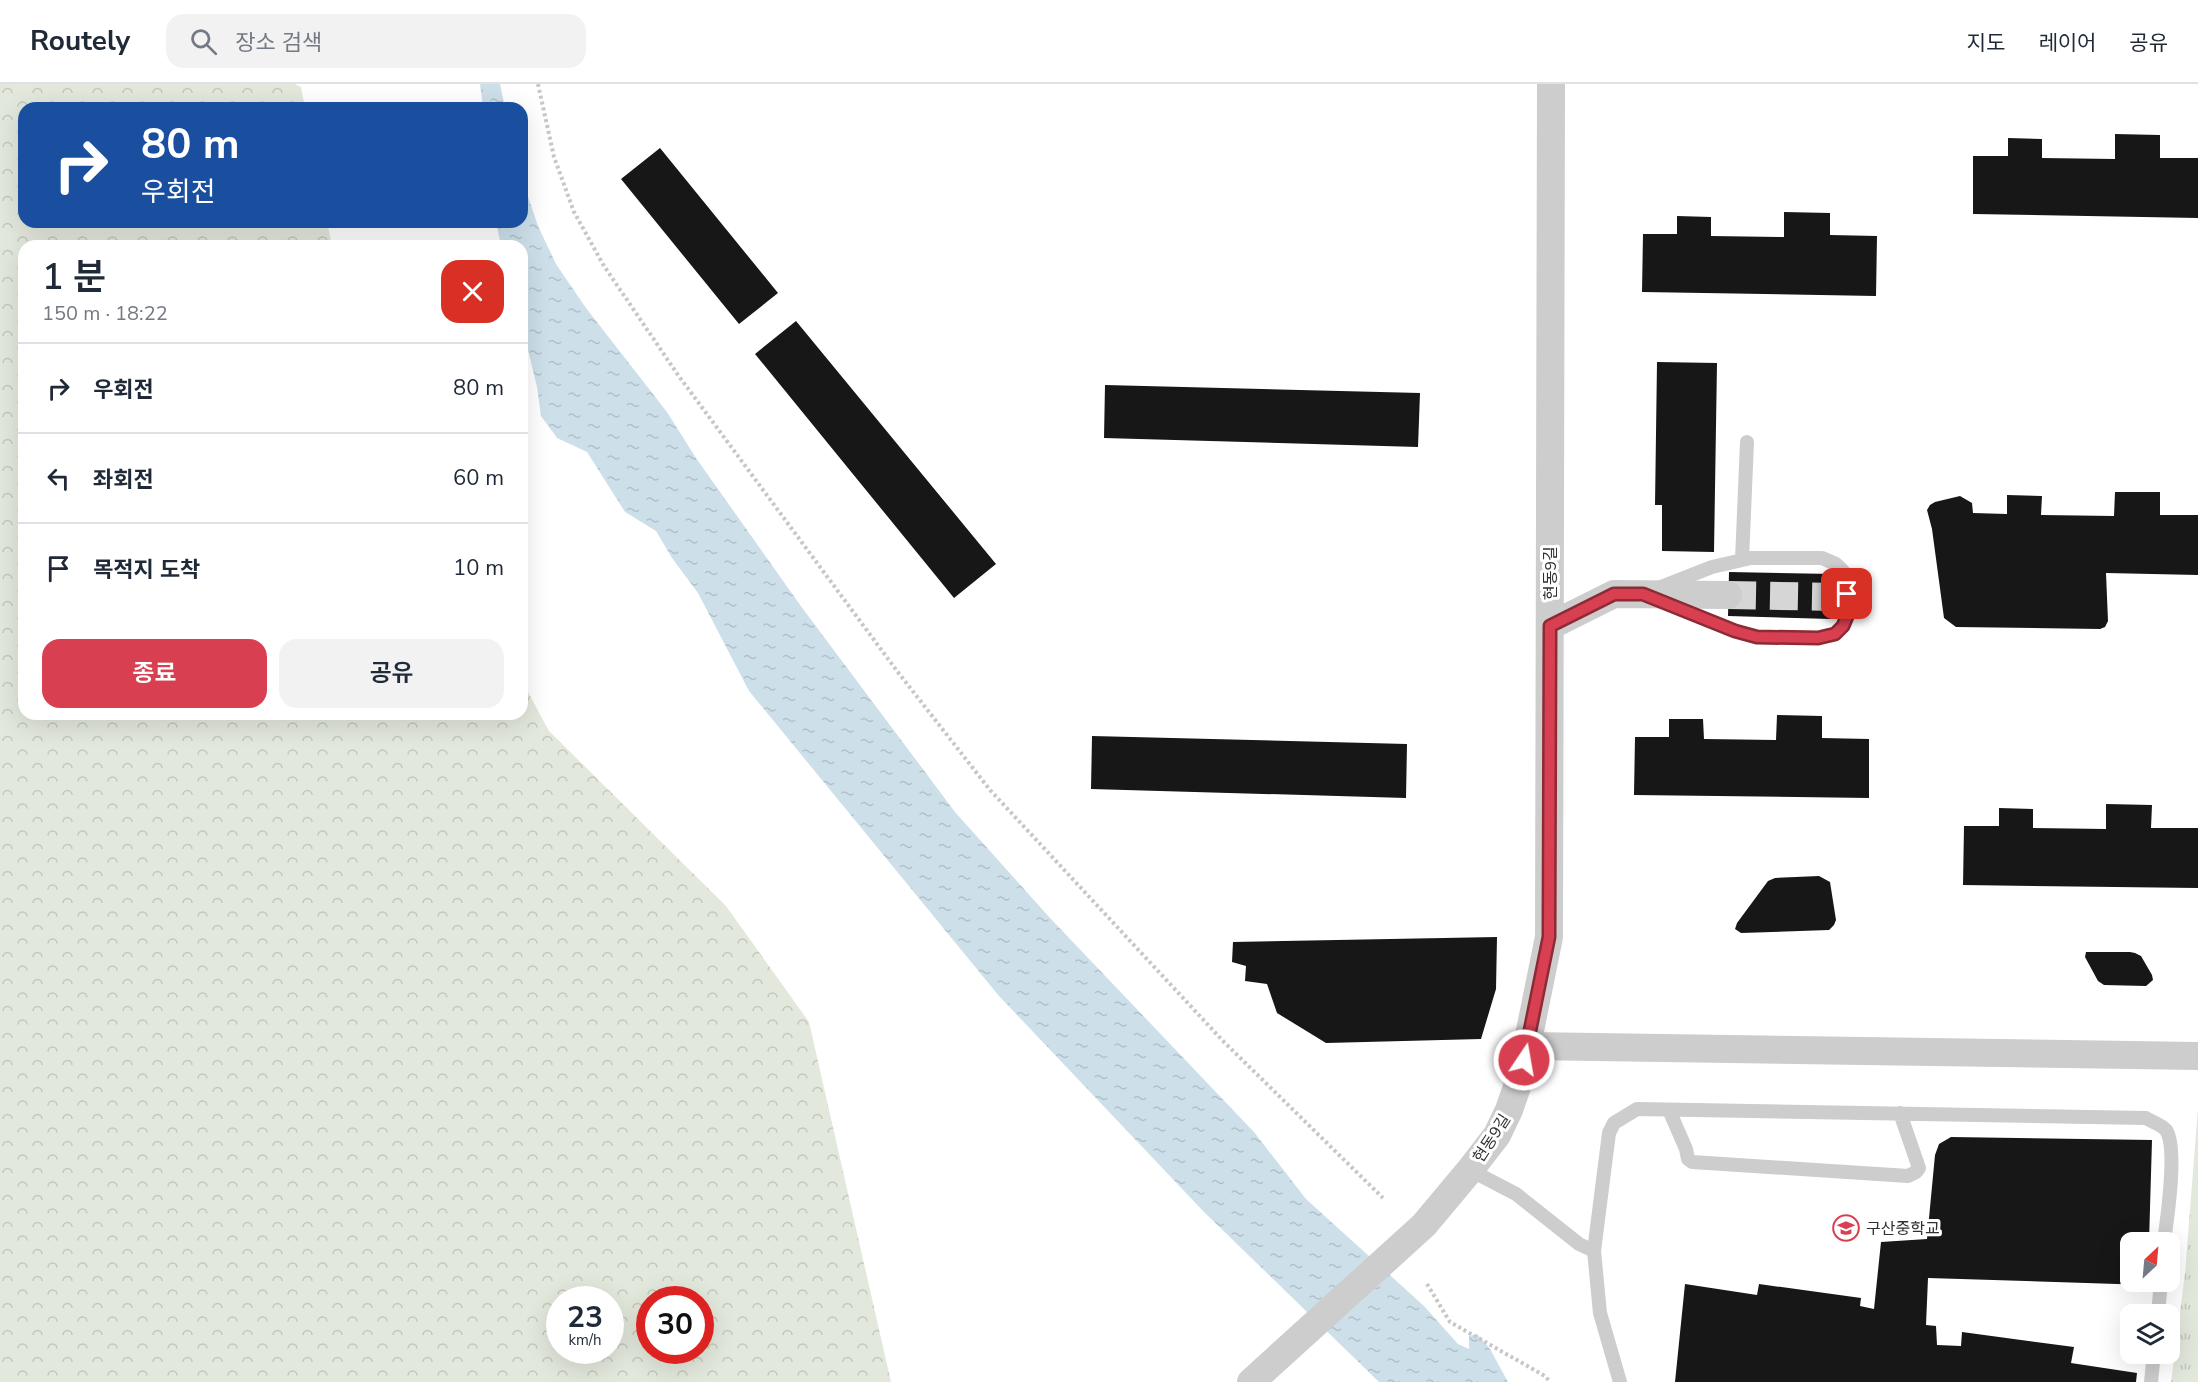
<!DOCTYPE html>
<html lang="ko">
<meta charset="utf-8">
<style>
:root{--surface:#fff;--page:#f2f2f3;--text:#1f2937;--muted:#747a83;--line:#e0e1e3;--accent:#d84052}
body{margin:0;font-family:"Nunito Sans","Noto Sans KR",sans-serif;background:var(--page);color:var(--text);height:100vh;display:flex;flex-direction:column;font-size:22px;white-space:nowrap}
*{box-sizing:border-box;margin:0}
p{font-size:20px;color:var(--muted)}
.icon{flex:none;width:33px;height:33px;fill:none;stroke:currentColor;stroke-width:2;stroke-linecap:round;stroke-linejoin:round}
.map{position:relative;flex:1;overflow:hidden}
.drawer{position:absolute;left:18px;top:156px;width:510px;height:480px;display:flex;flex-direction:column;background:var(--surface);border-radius:18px;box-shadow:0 6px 24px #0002}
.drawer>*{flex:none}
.top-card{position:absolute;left:18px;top:18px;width:510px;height:126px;border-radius:18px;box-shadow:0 6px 24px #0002;background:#1a4fa0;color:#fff;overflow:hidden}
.needle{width:39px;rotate:26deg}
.controls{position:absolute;left:2120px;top:1148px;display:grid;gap:12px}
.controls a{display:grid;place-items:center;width:60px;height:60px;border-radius:12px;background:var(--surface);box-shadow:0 6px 24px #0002;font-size:30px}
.speed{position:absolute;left:546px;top:1202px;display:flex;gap:12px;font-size:30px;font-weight:700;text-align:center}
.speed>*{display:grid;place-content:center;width:78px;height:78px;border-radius:50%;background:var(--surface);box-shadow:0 6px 24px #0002;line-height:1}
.speed small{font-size:15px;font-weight:400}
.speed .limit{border:9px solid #d22;background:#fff;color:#111}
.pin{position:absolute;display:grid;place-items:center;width:51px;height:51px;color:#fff;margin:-26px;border-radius:12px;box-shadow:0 3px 9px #0006}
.me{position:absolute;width:66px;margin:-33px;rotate:12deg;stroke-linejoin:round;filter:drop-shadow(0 0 4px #0008)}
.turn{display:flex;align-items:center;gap:21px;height:126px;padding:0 24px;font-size:27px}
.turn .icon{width:78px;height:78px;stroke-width:2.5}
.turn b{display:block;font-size:42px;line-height:51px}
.round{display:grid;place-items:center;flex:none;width:63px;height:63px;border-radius:18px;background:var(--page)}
.headline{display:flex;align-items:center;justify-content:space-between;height:102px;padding:0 24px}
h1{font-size:36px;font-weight:600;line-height:45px}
.button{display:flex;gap:12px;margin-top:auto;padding:12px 24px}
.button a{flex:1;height:69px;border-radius:18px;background:var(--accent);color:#fff;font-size:24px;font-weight:600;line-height:69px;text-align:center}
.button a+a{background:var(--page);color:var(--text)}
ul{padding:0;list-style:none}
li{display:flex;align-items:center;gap:18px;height:90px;padding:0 24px;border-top:2px solid var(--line)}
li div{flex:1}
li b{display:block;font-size:22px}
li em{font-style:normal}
header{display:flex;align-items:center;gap:36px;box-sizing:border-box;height:84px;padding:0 30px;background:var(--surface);border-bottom:2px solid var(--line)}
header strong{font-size:28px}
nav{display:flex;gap:33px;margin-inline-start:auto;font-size:21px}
.search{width:420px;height:54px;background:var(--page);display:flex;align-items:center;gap:15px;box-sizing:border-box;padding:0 21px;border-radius:18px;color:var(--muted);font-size:22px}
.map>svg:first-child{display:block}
.grass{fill:url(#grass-tufts)}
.forest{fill:url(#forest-crowns);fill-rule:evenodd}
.water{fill:url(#water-ripples)}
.building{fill:#171717}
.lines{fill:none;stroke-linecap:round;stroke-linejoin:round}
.street-tunnel{stroke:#d6d6d6;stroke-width:28;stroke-dasharray:28 14;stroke-linecap:butt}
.path{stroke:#c7c7c7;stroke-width:4;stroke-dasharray:3 3;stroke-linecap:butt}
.lane{stroke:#cdcdcd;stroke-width:14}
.street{stroke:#cdcdcd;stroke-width:28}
.route-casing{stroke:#8c2a35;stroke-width:15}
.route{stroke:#d84052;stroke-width:10}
.labels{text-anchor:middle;stroke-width:6;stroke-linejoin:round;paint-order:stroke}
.street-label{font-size:16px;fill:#303030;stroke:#fff}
.poi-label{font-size:16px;fill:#303030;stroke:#fff;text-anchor:start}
</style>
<header>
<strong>Routely</strong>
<div class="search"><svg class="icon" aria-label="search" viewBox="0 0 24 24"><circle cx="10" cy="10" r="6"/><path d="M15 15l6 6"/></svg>장소 검색</div>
<nav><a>지도</a><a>레이어</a><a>공유</a></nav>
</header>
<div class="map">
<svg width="2198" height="1298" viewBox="0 0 2198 1298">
<defs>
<pattern id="grass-tufts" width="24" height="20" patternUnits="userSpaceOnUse" patternTransform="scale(1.5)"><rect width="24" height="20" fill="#e3e8dc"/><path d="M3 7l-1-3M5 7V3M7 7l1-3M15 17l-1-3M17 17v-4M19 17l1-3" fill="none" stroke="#c3c7bd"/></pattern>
<pattern id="forest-crowns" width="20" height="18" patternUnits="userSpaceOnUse" patternTransform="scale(1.5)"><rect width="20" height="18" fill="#e3e8dc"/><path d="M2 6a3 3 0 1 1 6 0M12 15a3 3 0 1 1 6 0" fill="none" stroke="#c3c7bd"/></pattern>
<pattern id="water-ripples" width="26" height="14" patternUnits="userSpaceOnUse" patternTransform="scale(1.5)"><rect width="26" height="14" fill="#cde0ea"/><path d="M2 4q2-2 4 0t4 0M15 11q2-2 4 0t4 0" fill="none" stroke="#b0c0c9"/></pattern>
</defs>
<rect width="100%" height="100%" fill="#fff"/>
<path class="grass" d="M2198,1024v274h-27l14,-109z"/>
<path class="forest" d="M0,0h295l6,3 4,21h-281v114h303l5,24h-308v468h498v-33l27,50 177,175 83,116 82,360h-891zM560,1215h50v51h-50zM650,1215h50v51h-50z"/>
<path class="water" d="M480,0h20l5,24h-22z
M522,95l16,47 18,38 30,44 81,104 29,46 107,151 152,203 95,106 204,214 52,67 118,107 34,38 11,5v-13l8,-2 13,15 18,33h-129l-175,-170 -205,-216 -250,-305 -51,-98 -26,-35 -16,-27 -31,-19 -38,-60 -30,-14 -16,-22 -4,-29 -9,-37 -6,-6v-98h-21l-5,-24h26z"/>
<path class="building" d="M2115,50l45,1v23h38v60l-225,-4v-58h35v-18l34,1v19l73,1z
M660,64l118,145 -39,31 -118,-145z
M1784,128l46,1v22l47,1 -1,60 -234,-4 1,-58h34v-18l34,1v19l73,1z
M796,237l200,243 -42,34 -199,-244z
M1657,278l60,1 -3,189 -52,-1v-46h-7z
M1105,301l315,8 -2,54 -314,-9z
M2115,408h45v23h38v60l-92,-2 2,48 -3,6 -5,2 -144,-2 -12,-9 -12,-89 -5,-19 3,-5 5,-3 25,-6 12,7 1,10 34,1v-19l35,1 -1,19 73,1z
M1729,488l104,2 -2,45 -103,-3z
M1777,631l45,1v22l47,1v59l-235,-3 1,-58h34v-18h34l1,20 72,1z
M1092,652l315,8 -1,54 -315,-9z
M2106,720l46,1 -1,23h47v60l-235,-3 1,-59h35v-18l34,1v19l73,1z
M1819,792l11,6 6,38 -2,5 -5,5 -88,3 -6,-4 2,-6 31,-42 7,-3z
M1497,853l-1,52 -15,50 -155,4 -49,-30 -10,-29 -22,-3 1,-15 -14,-4 1,-20z
M2086,868h44l5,1 6,3 11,19 1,5 -7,6 -42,-1 -6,-4 -13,-24z
M1951,1053l201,3 -3,102h-19v39h18v4l-220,-7 -2,47 10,1 1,19 24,1 1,-14 112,15 -3,16 66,10 -1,9h-461l10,-98 72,11 2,-11 102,14 -1,8 14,3 7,-67 46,-3 8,-84 4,-11z"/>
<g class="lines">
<path class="street-tunnel" d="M1728,511l104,2"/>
<path class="path" d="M538,0l16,73 20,55 30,54 74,109 219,296 93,119 233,251 160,157
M1427,1200l23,38 95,54 5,6"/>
<path class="lane" d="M1751,474h71l14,6 10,10 2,40 -5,12 -8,8 -17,4 -61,-1 -22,-6 -92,-37 69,-27z
M1742,476l5,-118
M1669,1026l17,39 2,10 4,3 216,14 8,-4 3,-4 -19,-55
M1470,1086l46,24 63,50 15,7
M2158,1230l3,-33
M1620,1298l-20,-69 -6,-62 15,-118 5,-10 23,-14 509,9c6,4 16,7 20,12 12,18 1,89 -2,112
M2151,1298l3,-29"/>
<path class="street" d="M1550,542l64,-32 114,1
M1528,962l670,10
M1251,1298l173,-157 46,-55 27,-35 12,-25 12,-35 28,-138 2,-853"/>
</g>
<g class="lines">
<g class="route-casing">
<path id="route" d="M1524,976l25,-123 1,-311 64,-32h29l92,37 22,6 61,1 17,-4 8,-8 5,-12 -1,-20"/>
</g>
<use href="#route" class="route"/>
</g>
<defs>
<g id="school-ring" transform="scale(1.35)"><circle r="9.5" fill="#fff" stroke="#d84052" stroke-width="1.5"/><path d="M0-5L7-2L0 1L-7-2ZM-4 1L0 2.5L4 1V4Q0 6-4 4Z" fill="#d84052"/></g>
</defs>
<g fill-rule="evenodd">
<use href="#school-ring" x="1846" y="1144"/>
</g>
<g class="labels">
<g class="street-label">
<text transform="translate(1550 489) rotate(-90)" y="6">현동9길</text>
<text transform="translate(1491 1054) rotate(-57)" y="6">현동9길</text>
</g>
<g class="poi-label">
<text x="1866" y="1150">구산중학교</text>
</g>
</g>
</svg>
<div class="controls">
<a><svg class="needle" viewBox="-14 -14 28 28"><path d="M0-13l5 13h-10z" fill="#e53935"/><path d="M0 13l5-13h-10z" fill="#747a83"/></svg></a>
<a><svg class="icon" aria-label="layers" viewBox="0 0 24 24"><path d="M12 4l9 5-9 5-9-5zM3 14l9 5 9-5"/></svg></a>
</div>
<div class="speed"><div>23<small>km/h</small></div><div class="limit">30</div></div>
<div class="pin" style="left:1847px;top:510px;background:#d93025"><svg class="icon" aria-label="arrive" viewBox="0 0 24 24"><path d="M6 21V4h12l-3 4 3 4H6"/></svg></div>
<svg class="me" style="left:1524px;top:976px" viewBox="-20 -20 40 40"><circle r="17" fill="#d84052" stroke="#fff" stroke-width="3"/><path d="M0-11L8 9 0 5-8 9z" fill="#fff"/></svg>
<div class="top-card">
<div class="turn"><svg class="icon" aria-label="right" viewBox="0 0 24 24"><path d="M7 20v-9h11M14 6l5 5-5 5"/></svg><div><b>80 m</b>우회전</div></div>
</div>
<section class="drawer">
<div class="headline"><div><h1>1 분</h1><p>150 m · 18:22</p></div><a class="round" style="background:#d93025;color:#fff"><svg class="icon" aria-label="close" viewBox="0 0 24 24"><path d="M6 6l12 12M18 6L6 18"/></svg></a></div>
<ul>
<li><svg class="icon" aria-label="right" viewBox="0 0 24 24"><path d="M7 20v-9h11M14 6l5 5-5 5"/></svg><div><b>우회전</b></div><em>80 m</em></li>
<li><svg class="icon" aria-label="left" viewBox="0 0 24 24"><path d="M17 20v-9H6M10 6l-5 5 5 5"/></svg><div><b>좌회전</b></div><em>60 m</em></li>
<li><svg class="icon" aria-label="arrive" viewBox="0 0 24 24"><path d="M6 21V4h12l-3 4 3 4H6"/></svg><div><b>목적지 도착</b></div><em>10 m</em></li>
</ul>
<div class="button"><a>종료</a><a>공유</a></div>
</section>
</div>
